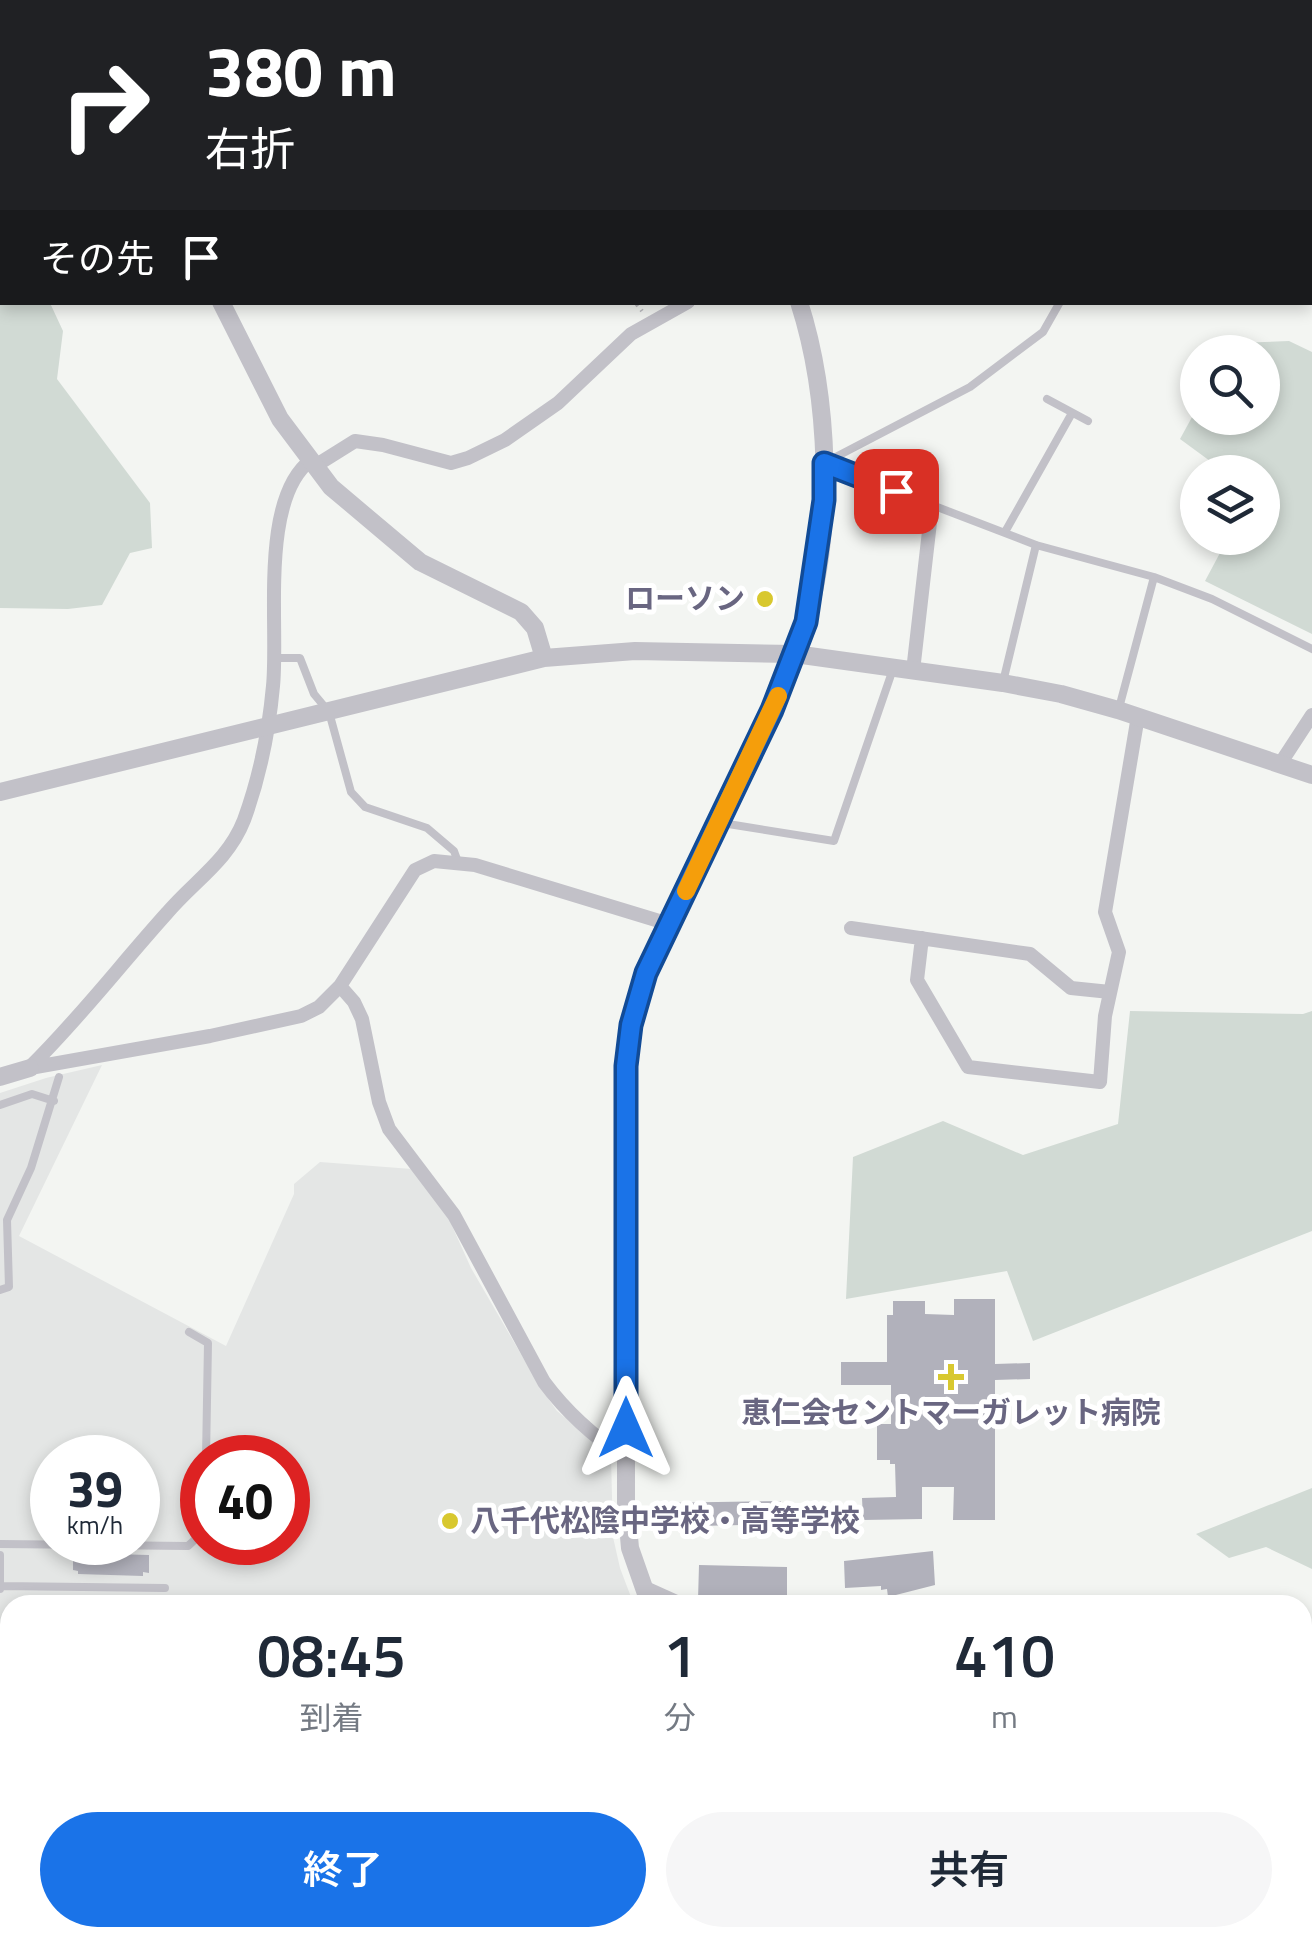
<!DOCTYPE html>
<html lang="ja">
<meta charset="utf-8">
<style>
:root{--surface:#fff;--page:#f6f6f7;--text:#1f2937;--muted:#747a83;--accent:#1a73e8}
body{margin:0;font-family:"Titillium Web","Noto Sans JP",sans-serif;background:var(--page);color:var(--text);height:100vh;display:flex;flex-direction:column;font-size:38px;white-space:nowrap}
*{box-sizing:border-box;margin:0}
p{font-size:32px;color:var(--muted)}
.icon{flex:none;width:55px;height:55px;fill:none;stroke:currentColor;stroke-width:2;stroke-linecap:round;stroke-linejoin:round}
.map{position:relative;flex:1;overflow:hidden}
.drawer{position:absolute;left:0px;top:1595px;width:1312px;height:352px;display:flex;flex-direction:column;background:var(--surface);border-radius:30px 30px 0 0;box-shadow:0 5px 15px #0003}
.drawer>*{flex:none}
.top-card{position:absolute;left:0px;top:0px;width:1312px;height:305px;box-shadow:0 5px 15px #0003;background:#202124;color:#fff;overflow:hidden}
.controls{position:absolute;left:1180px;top:335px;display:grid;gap:20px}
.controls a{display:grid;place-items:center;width:100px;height:100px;border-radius:50%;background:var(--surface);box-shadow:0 5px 15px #0003;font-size:50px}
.speed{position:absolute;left:30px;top:1435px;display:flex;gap:20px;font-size:50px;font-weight:700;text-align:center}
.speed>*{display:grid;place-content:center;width:130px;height:130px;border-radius:50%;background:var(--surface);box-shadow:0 5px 15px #0003;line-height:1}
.speed small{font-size:25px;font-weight:400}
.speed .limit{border:15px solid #d22;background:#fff;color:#111}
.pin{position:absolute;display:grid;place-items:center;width:85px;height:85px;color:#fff;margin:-42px;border-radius:20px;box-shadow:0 5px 15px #0006}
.me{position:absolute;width:110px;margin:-55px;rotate:0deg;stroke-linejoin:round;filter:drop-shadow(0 0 8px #0008)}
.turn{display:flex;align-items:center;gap:35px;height:210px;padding:0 40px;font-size:45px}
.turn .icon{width:130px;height:130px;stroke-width:2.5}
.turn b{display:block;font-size:70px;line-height:85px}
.then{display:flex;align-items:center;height:95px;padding:0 40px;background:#0003;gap:20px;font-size:38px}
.eta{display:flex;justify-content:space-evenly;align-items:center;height:170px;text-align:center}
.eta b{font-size:60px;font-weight:600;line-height:70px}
.primary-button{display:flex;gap:20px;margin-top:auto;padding:20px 40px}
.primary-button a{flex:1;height:115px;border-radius:60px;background:var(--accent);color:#fff;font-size:40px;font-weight:600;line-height:115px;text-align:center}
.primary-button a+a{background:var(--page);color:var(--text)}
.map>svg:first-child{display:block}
.built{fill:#e4e6e5;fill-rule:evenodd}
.green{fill:#d1dad4}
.building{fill:#b1b1bb}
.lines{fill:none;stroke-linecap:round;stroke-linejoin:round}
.path{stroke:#bbbbbf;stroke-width:4;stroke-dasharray:5 5;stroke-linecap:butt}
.service{stroke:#c2c1c8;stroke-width:8}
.minor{stroke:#c2c1c8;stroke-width:14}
.tertiary{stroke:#c2c1c8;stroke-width:18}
.route-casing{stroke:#114b97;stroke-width:25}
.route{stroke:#1a73e8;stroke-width:18}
.slow{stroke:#f59e0b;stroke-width:18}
.poi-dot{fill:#d8c82f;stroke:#fff;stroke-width:4}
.labels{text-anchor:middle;stroke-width:10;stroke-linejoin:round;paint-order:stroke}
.poi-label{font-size:30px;font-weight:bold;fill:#696681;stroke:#fff;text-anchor:end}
</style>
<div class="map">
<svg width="1312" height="1947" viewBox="0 0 1312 1947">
<rect width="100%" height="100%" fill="#f3f5f2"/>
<path class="built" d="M102,1065l-83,171 207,110 68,-152v-10l26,-22 92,7 36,48 23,51 69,119 17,24 54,45 2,81 7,31 14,37h-624v333h361l-4,9h-367v-854l46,-15zM52,1458h86v84h-86zM202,1458h86v84h-86z
M385,1938h339v9h-344z"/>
<path class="green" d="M0,244l2,58 48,1 13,28 -6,48 93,124 2,45 -22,5 -28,52 -34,4 -68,-1z
M1289,341l23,11v282l-107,-53 23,-43h34v-66h-37l-45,-33 17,-31 1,10h64v-66h-32l5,-9z
M1130,1011l173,3 9,-3v220l-279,110 -26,-70 -161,28 7,-142 90,-36 80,34 95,-31z
M1312,1488v81l-46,-22 -37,11 -33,-24z"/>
<path class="building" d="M954,1299h41v65l35,-1v16l-35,1v140h-42l1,-33h-32v32l-59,1 -1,-22 34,-1 -1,-33h-5v-4h-13v-36h14v-39h-50v-23h46v-47h6v-14h32v13l29,1z
M781,1501l1,23 -127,3v-24z
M933,1551l2,34 -47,12 -1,-8 -6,1v-4l-36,2 -1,-27z
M73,1553l76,2v18l-6,-1v4l-65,-2v-3l-5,-1z
M699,1565l88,2v38h-83v-5h-6z"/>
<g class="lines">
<path class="path" d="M875,0l2,2
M218,2v-2
M547,2v-2
M0,33l2,5
M0,150l2,3
M1310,257l2,2
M635,302l7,9
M1101,1938l4,9
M373,1947l5,-9"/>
<path class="service" d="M1212,2l1,-2
M1264,2l1,-2
M1310,228l2,-2
M1047,399l41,22
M828,461l142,-74 73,-55 17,-30
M932,505l104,40 118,32 58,22 100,50
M1005,532l67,-119
M275,658h25l14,36 15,18 22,80 14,15 62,21 27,23 4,11
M1003,682l33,-137
M1119,708l35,-131
M722,823l112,18 59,-172
M0,1105l32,-11 22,7
M0,1290l9,-3 -2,-67 24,-52 28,-91
M189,1332l19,11 -2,115
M0,1544l188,2 14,-13
M0,1555v34
M1,1586l164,2"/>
<path class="minor" d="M122,2v-2
M1054,2l7,-2
M824,463l108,42 -19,166
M315,466l40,-25 28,4 68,18 17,-5 37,-18 53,-37 73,-69 57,-32
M1280,764l32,-49
M851,928l179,26 41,34 39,4
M922,938l-5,42 51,87 132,15 5,-66 14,-64 -14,-40 33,-196
M340,986l14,16 8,17 17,83 10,27 65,86 90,167c23,31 50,55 82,76
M30,1067c49,-48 91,-103 137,-154 27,-32 61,-52 77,-93 15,-41 25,-90 29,-134 6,-59 -14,-187 38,-226
M30,1068l180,-32 91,-20 18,-9 21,-21 75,-116 19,-9 41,4 194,59
M643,1587l40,18
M1302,1809l10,4"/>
<path class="tertiary" d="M55,0l2,2
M777,2l1,-2
M221,302l59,117 51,68 89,75 101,50 14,16 9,30
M0,792l544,-134 91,-7 160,3 208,29 58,11 57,16 194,65
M0,1077l30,-9
M650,1605l-20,-57 -4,-46v-437c10,-79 35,-121 68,-191 38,-82 84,-163 111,-249 30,-94 24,-230 -6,-323
M738,1938v9"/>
</g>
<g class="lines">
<g class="route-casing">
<path id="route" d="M626,1428v-362l5,-41 15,-52 126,-263 34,-88 18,-122v-37l72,28"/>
</g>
<use href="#route" class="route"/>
<path class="slow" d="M686,891l92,-195"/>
</g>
<g class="poi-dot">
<circle cx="765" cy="599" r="10"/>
<path d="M946 1362h10v10h10v10h-10v10h-10v-10h-10v-10h10z"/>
<circle cx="450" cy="1521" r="10"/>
</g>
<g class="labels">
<g class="poi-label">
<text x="745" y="609">ローソン</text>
<text x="951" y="1423" text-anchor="middle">恵仁会セントマーガレット病院</text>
<text x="470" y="1531" text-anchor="start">八千代松陰中学校・高等学校</text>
</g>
</g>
</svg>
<div class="controls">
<a><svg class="icon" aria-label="search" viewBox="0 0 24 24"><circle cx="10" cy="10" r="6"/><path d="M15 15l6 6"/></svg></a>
<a><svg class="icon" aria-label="layers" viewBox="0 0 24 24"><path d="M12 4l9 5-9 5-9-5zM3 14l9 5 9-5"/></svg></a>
</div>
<div class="speed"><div>39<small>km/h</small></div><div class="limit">40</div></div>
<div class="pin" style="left:896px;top:491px;background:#d93025"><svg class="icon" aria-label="arrive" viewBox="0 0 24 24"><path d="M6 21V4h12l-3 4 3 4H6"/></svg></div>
<svg class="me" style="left:626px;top:1428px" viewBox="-20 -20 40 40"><path d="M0-17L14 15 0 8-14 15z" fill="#1a73e8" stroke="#fff" stroke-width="4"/></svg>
<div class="top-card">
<div class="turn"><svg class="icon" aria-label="right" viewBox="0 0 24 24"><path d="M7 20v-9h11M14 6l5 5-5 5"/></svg><div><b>380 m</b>右折</div></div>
<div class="then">その先<svg class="icon" aria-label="arrive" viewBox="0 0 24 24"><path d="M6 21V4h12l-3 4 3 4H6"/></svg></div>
</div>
<section class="drawer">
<div class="eta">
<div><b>08:45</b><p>到着</p></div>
<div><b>1</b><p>分</p></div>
<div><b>410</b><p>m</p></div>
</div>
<div class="primary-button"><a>終了</a><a>共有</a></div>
</section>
</div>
